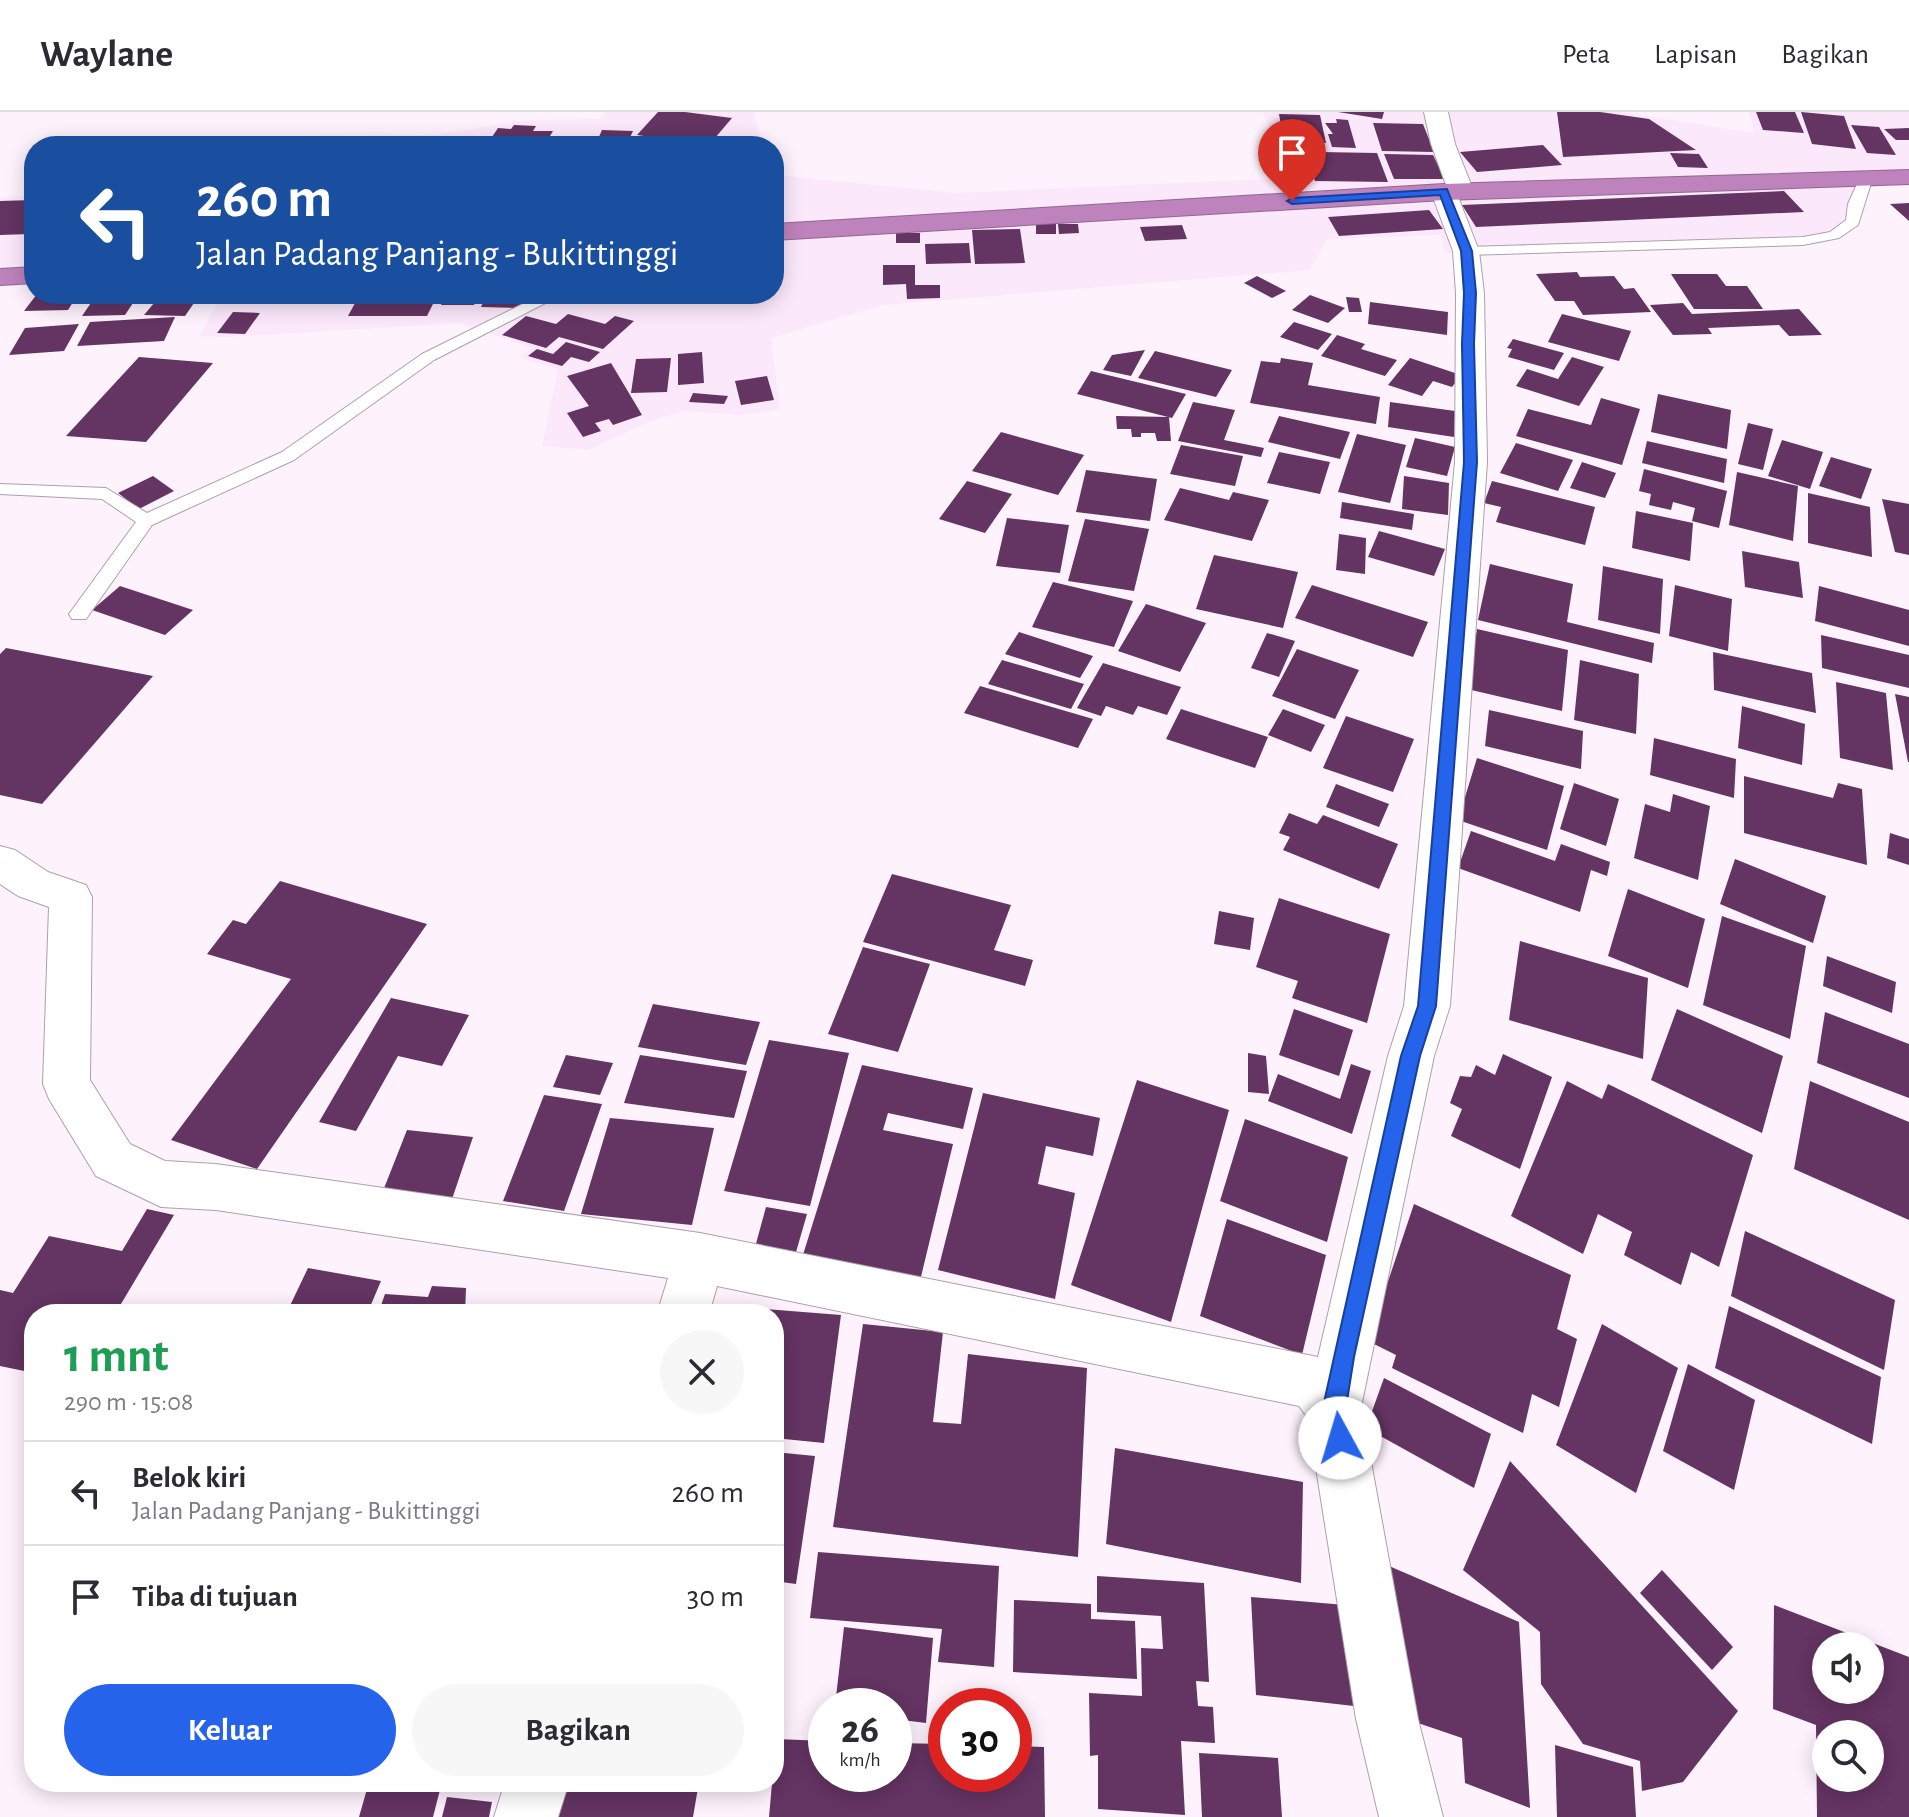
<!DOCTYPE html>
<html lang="id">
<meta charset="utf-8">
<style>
:root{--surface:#fff;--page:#f7f7f7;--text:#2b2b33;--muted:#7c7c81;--line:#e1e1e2;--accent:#2563eb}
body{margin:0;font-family:"Alegreya Sans",sans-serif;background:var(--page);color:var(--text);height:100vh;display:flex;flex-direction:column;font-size:30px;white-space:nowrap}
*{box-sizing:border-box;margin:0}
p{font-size:26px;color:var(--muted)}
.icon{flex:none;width:44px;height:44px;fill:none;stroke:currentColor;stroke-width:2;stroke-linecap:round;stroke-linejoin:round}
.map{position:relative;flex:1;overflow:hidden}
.details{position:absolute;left:24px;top:1192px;width:760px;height:488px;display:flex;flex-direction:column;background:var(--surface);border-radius:32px;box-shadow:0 4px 20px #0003}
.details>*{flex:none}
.top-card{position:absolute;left:24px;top:24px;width:760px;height:168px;border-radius:32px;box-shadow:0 4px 20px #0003;background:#1a4fa0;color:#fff;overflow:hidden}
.tools{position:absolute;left:1812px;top:1520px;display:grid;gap:16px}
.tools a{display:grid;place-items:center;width:72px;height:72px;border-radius:50%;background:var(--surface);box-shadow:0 4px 20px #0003;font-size:40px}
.speed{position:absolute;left:808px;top:1576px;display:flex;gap:16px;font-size:40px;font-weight:700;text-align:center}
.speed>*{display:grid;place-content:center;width:104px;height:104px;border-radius:50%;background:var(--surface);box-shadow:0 4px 20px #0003;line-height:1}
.speed small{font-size:20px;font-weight:400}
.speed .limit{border:12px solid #d22;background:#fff;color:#111}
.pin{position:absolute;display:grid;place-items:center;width:68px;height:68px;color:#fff;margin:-82px -34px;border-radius:50% 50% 50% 0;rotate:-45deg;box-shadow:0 0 8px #0007}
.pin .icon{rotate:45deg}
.me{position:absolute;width:88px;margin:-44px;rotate:354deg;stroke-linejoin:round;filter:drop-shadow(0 0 6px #0008)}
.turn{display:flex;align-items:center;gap:28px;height:168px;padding:0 40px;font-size:36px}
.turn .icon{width:104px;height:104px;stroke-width:2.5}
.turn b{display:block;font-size:56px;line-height:68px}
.round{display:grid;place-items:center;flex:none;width:84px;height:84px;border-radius:42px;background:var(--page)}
.head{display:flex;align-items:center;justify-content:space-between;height:136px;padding:0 40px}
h1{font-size:48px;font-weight:700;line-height:60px;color:#1e9e55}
.primary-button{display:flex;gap:16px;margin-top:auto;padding:16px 40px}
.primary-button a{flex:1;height:92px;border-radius:48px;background:var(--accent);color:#fff;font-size:32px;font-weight:700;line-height:92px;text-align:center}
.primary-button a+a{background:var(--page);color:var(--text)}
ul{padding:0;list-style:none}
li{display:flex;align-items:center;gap:24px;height:104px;padding:0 40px;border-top:2px solid var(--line)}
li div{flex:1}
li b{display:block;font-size:30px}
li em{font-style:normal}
header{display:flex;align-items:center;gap:48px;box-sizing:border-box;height:112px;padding:0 40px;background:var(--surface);border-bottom:2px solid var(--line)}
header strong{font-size:38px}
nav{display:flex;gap:44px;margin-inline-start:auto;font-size:28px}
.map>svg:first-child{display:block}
.built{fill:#fce8fb}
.building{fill:#643463;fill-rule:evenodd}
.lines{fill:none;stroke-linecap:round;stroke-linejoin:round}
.lane-casing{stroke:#aca0ac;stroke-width:2}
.street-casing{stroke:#aca0ac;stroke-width:2}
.highway-casing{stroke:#916890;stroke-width:2}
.lane{fill:#fff;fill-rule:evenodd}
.street{fill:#fff;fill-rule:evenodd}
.highway{fill:#be83bd;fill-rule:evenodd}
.route{fill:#2563eb;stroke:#184099;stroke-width:2}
</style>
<header>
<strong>Waylane</strong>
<nav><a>Peta</a><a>Lapisan</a><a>Bagikan</a></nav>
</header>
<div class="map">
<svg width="1909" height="1705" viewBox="0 0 1909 1705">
<rect width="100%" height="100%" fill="#fef2fd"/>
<path class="built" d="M606,0h147l10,34h-467l20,-10 121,-1 90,-15 73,-1z
M1263,0h358l133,21 -5,-21h160v70l-37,5 -18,27 -23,20 -111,14 -275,5 -4,-18 -113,4 -19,31 -426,35 -112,33 9,71 -39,6 -59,-4 -36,12 -57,27 -47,-4 16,-77 -38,-11 11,-10 -71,-25 -231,14 -30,-1 24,-42h551v-119l183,18 333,-15z
M34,84v89l-34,2v-90z"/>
<path class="building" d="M658,0h27l47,6 -23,27 -72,-10z
M1338,0h46l-2,7z
M1557,0h43l49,7 47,31 -133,7z
M1756,0h39l9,21 -41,-3z
M1801,0l43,4 12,33 -44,-5z
M1279,2l41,1 6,28 -42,-1z
M1336,7l12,1 8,28 -24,-1 -4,-13h5l-8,-11h12z
M1373,11l50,1 11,28 -52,-1z
M514,13l22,1 -3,5h20l-9,15h-58l12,-18 13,1z
M1851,13l28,2 17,28 -29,-2z
M1909,16v12h-13l-12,-11z
M602,18l31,1 -7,15h-31z
M1543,33l19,20 -85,7 -17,-20z
M1320,40l57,1 11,29 -73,-1 -5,-17h14z
M1670,41l29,1 9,14 -30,-1z
M1384,42l49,1 12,24h-51z
M1784,79l20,21 -328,15 -14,-22z
M34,88v29l-4,5 -30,1v-34z
M1909,91v18l-19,-17z
M1429,98l14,19 -104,7 -11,-19z
M1036,112h20v10h-20z
M1058,112h20l1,9 -20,1z
M1182,113l5,14 -42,2 -5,-14z
M1020,117l5,34 -50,1 -3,-34z
M896,121h24v10h-24z
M969,131l2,20 -45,1 -1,-20z
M883,153h32v20h25v13l-33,1 -1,-15 -23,1z
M1577,160l3,5 34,-1 10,13 10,-1 17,24 -68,3 -9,-14h-19l-19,-27z
M1671,162h46l9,12h21l16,23h-69z
M1257,164l29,15 -14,7 -28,-15z
M37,182h41l-10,16 -44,1z
M97,182h42l-14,21 -43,1z
M360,182h78l-11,22h-79z
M445,182h34l-5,11h-33z
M487,182l38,1 -6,13 -38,-1z
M1310,183l35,13 -17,15 -36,-13z
M1346,185l13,1 3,14h-13z
M155,190l39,1 -9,13 -41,-1z
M1370,190l78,10 -1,23 -79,-11z
M1683,191l9,11 107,-5 23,26 -33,1 -10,-11 -71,3 4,6 -39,1 -23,-30z
M233,200l27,1 -15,21 -28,-1z
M568,202l37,10 10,-8 19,5 -31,28 -44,-12 -13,11 -44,-13 24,-19 30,8z
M1562,202l69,17 -12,30 -71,-19z
M175,205l-11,24 -87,5 13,-24z
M1294,210l38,12 -14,16 -38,-13z
M79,212l-15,27 -55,4 16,-27z
M1337,223l28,9 -4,5 36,11 -12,16 -64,-20z
M1513,227l51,14 -10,17 -46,-13 4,-8 -5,-1z
M566,230l34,10 -11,10 -18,-5 -9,9 -34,-10 9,-7 16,5z
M1145,238l-14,26 -28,-6 9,-15z
M1155,239l77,19 -16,27 -78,-19z
M702,240l2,31 -26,2v-31z
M139,245l74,6 -67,79 -80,-6z
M1572,245l32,10 -25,39 -63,-20 11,-17 31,10z
M671,246l-4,34 -36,1 5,-34z
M1281,246l32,5 -5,22 72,12 -4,27 -126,-21 11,-42 19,2z
M1410,246l51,17 -9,12 -19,-6 -11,15 -34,-11z
M611,251l31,52 -29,10 -4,-6 -14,4 6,8 -18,6 -16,-24 22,-7 -22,-30z
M1091,259l95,23 -14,24 -95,-24z
M767,264l7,24 -33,5 -6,-24z
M693,281l35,3 -4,8 -35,-2z
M1658,282l73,16 -4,39 -76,-17z
M1601,286l39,11 -18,56 -106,-29 12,-27 63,16z
M1193,290l42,8 -11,30 40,8 -3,9 -83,-16z
M1390,290l65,9 -1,26 -66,-10z
M1116,304l53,1 2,24h-14l-2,-8h-14v4h-9l-1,-8h-14z
M1279,304l71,16 -10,27 -72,-17z
M1748,311l25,6 -10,41 -25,-6z
M1001,320l83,23 -26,40 -86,-24z
M1357,322l49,11 -16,58 -52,-11z
M1415,326l40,9 -8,29 -41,-9z
M1782,328l41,12 -13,37 -42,-13z
M1647,329l80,18 -3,24 -82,-20z
M1516,331l57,17 -15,31 -58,-18z
M1181,333l62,11 -8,30 -65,-12z
M1279,340l51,10 -10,32 -53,-11z
M1831,345l41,12 -11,30 -42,-13z
M1582,350l34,11 -11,25 -35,-10z
M1644,357l83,22 -8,37 -27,-7 3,-13 -22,-6 -2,8 -22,-5 2,-11 -12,-3z
M1086,358l71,9 -7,42 -74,-9z
M1737,360l61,14 -5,55 -64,-16z
M153,364l21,15 -35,18 -21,-16z
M1404,364l45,7 -1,32 -46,-6z
M967,369l45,13 -27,39 -46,-14z
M1492,369l103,26 -10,38 -89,-23 5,-15 -17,-4z
M1180,376l49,12 4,-8 36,8 -17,41 -88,-21z
M1808,381l62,14 2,50 -64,-14z
M1882,387l27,5v51l-14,-3z
M1342,390l72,12 -2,16 -72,-12z
M1636,399l57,12 -3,38 -58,-13z
M1007,406l62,7 -9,48 -64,-7z
M1085,407l64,10 -15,62 -66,-10z
M1379,419l66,18 -11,27 -66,-19z
M1339,422l27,4 -1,36 -29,-4z
M1742,439l57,11 4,36 -58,-11z
M1214,443l84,17 -15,56 -87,-19z
M1490,452l83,20 -6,38 87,21 -2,20 -174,-43z
M1603,454l60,13 -3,55 -62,-14z
M1053,470l80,19 -19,46 -82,-20z
M1312,473l116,37 -15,35 -118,-39z
M1675,473l57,14 -4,52 -59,-15z
M120,474l73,24 -28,25 -73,-25z
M1819,474l90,24v36l-94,-25z
M1146,492l60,19 -26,49 -62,-21z
M1477,517l91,21 -6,61 -95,-22z
M1019,520l74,24 -13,22 -75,-24z
M1267,521l28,8 -16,36 -28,-9z
M1821,523l88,20v33l-87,-20z
M6,536l147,28 -111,128 -42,-9v-141z
M1297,537l62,21 -24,49 -63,-23z
M1713,540l99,21 4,40 -102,-23z
M1002,548l82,24 -13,25 -83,-25z
M1580,548l59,14 -3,60 -62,-14z
M1103,551l78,24 -14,28 -29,-9 -5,9 -27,-9 -5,10 -24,-8z
M1836,570l50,11 7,77 -53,-12z
M980,574l113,33 -15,29 -114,-35z
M1895,582l14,3v65h-1z
M1742,594l63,18 -3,41 -64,-17z
M1181,597l87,28 -13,31 -89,-29z
M1283,597l42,16 -14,27 -43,-17z
M1489,598l94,21 -2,38 -96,-23z
M1346,604l68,23 -21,53 -70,-24z
M1654,626l82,21 -2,39 -84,-23z
M1477,646l87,28 -17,64 -89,-30z
M1744,664l89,22 5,-15 24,6 5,76 -123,-32z
M1574,671l45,16 -13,47 -46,-17z
M1336,672l53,20 -10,23 -53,-20z
M1673,682l37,12 -12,74 -64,-22 11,-54 25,8z
M1289,701l28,11 6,-9 75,29 -19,45 -96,-39 7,-13 -11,-4z
M1471,719l84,30 6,-17 49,18 -3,14 -16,-6 -11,42 -122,-44z
M1890,721l19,6v26l-22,-7z
M1735,747l91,37 -13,47 -93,-39z
M892,762l119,31 -17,45 39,10 -8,26 -162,-44z
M280,769l147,43 -170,245 -86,-29 120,-161 -84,-25 26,-34 13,4z
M1628,777l77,30 -17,69 -80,-32z
M1279,786l111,36 -23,89 -75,-25 6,-17 -42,-14z
M1219,799l35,7 -4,32 -36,-6z
M1722,804l84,30 -16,93 -87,-34z
M1520,829l128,37 -5,81 -134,-39z
M863,835l67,17 -32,88 -70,-18z
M1827,844l69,26 -4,31 -69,-27z
M391,886l78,17 -27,51 -44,-10 -42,75 -37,-9z
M653,892l107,18 -14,43 -108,-18z
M1294,897l59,21 -14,46 -60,-21z
M1677,897l106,47 -21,77 -111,-53z
M1825,900l84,32v54l-92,-35z
M769,928l80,13 -39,153 -86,-15z
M1248,941l18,3 3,38 -21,-2z
M1503,942l49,23 -32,92 -69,-33 11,-27 -12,-6 10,-27 11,1 5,-12 19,10z
M566,943l47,8 -13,32 -47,-8z
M640,943l107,16 -13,47 -110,-15z
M1351,952l20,7 -19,63 -84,-33 10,-27 62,25z
M862,953l111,23 -10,41 -75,-16 -5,17 70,14 -34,141 -117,-27z
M1137,968l92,30 -58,212 -100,-37z
M1567,969l35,18 6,-15 145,71 -34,112 -28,-15 -10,33 -57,-30 8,-23 -34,-18 -15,40 -72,-38z
M1810,969l99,41v98l-115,-51z
M983,981l117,25 -7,38 -47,-10 -8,38 37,9 -20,106 -117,-29z
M544,983l58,9 -38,107 -61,-10z
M610,1006l104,10 -22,97 -111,-11z
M1245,1007l103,38 -21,85 -107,-41z
M407,1018l66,7 -24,71 -70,-7z
M1414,1092l157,71 -14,54 20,10 -18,68 -27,-13 -9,39 -131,-65 4,-13 -28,-14z
M766,1095l41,7 -13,45 -40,-8z
M147,1097l27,6 -59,99h-81v59l-34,-7v-76l13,3 36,-57 73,15z
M1227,1107l99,36 -24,100 -102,-39z
M1745,1119l150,69 -11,70 -153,-74z
M308,1156l73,13 -14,33h-81z
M432,1174l34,2 -1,26h-87l7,-20 43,3z
M551,1193l56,7v2h-59z
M716,1193l125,10 -17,128 -50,-5v-124h-60z
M1729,1194l152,71 -9,67 -157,-76z
M863,1212l80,8 -10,90 28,2 7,-70 119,14 -9,189 -245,-30z
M1602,1212l76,44 -42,125 -80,-48z
M1688,1252l67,36 -21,90 -71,-39z
M1384,1266l107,56 -17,54 -108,-60z
M1115,1336l188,34 -2,101 -195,-39z
M774,1340l41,4 -19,128 -22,-3z
M1510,1349l228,250 -55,71 -41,9 -2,-30 -57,-17 -42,-60 -1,-52 -77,-62z
M818,1440l181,14 -5,101 -56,-5 4,-33 -132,-11z
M1389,1454l130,56 11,186 -65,-25 -3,-45 -47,-16z
M1662,1458l71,77 -21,23 -72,-77z
M1097,1464l107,7 5,99 -13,-1 2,25 15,1 2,36 -34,-2 4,74 -87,-6v-54l-8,1 -1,-63 53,3 -1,-48 22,1 -2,-33 -64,-4z
M1251,1485l94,8 9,101 -98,-11z
M1014,1488l77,4v15l44,2 2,58 -124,-7z
M1774,1493l135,52v160h-92l-1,-92 -43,-16zM1826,1534h44v44h-44zM1826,1622h44v44h-44z
M844,1515l89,11 -7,85 -32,-4v-13h-59z
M776,1627l50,2v33h68v-31l52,1v30h68v-28l30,1 1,70h-276z
M1555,1633l78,22 3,50h-79z
M1199,1641l79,5 4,59h-80z
M369,1670h73l-9,35h-74z
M557,1670l41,2 101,-2 -6,35h-144z
M447,1685l45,5 -3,15h-47z"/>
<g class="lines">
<g class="lane-casing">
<path id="lane" d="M1860,65l12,3 -14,45 -19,13 -36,7 -337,10 -7,-4 7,-4 337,-10 27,-5 16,-12 2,-16z
M543,182h20l-129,66 -140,100 -142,65 -66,94h-14l-3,-5 67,-92 -34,-23 -102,-5v-10l106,4 41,25 135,-61 140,-98z"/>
</g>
<g class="street-casing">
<path id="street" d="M1424,0h24l7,32 19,48 -4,5 -11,2 20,52 5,42 3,169 -37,544 -16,50 -73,351 57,312 25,98h-64l-23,-98 -48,-301 -9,-12 -582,-120 -8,28h-52l11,-36 -452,-68 -55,-3 -65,-31 -47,-77 -6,-15 6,-177 -31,-11 -18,-12v-38l15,4 33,22 38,13 6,12 -2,183 40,64 35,17 51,3 484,69 618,124 70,-301 16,-50 51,-544 1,-169 -3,-42 -22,-59 4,-5 11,-2 -15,-41z
M505,1670h64l-11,35h-64z"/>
</g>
<g class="highway-casing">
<path id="highway" d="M1909,58v14l-465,16 -670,40v-16l670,-40z
M34,155v16l-34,2v-16z"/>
</g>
<use href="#lane" class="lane"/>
<use href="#street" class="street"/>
<use href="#highway" class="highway"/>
</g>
<path class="route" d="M1447,77l25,62 4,42 -2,51 3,118 -41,544 -16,50 -66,301 -8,50 5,31 -3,8 -8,4 -8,-4 -9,-39 78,-351 17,-50 46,-544 -2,-118 2,-51 -3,-42 -21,-56 -148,9 -5,-3 5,-3z"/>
</svg>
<div class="tools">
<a><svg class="icon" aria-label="sound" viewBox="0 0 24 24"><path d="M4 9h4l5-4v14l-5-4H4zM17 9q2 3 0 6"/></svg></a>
<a><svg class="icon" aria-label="search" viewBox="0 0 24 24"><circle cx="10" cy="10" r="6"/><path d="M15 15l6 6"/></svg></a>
</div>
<div class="speed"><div>26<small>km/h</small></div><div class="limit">30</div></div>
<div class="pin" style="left:1292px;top:89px;background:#d93025"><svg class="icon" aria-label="arrive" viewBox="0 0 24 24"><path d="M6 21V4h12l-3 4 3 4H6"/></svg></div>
<svg class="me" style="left:1340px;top:1326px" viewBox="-20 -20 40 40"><circle r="19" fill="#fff"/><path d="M0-13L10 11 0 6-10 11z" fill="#2563eb"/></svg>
<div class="top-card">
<div class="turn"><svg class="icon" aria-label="left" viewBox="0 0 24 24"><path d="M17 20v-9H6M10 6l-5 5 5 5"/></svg><div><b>260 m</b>Jalan Padang Panjang - Bukittinggi</div></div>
</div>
<section class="details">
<div class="head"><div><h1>1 mnt</h1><p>290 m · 15:08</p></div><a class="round"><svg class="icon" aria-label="close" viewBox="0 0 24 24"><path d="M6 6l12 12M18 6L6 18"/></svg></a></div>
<ul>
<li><svg class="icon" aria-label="left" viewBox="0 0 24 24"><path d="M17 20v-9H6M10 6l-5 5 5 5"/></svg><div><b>Belok kiri</b><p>Jalan Padang Panjang - Bukittinggi</p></div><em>260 m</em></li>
<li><svg class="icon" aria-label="arrive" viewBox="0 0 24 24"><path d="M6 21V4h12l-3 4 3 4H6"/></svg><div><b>Tiba di tujuan</b></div><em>30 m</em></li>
</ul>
<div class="primary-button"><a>Keluar</a><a>Bagikan</a></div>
</section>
</div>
